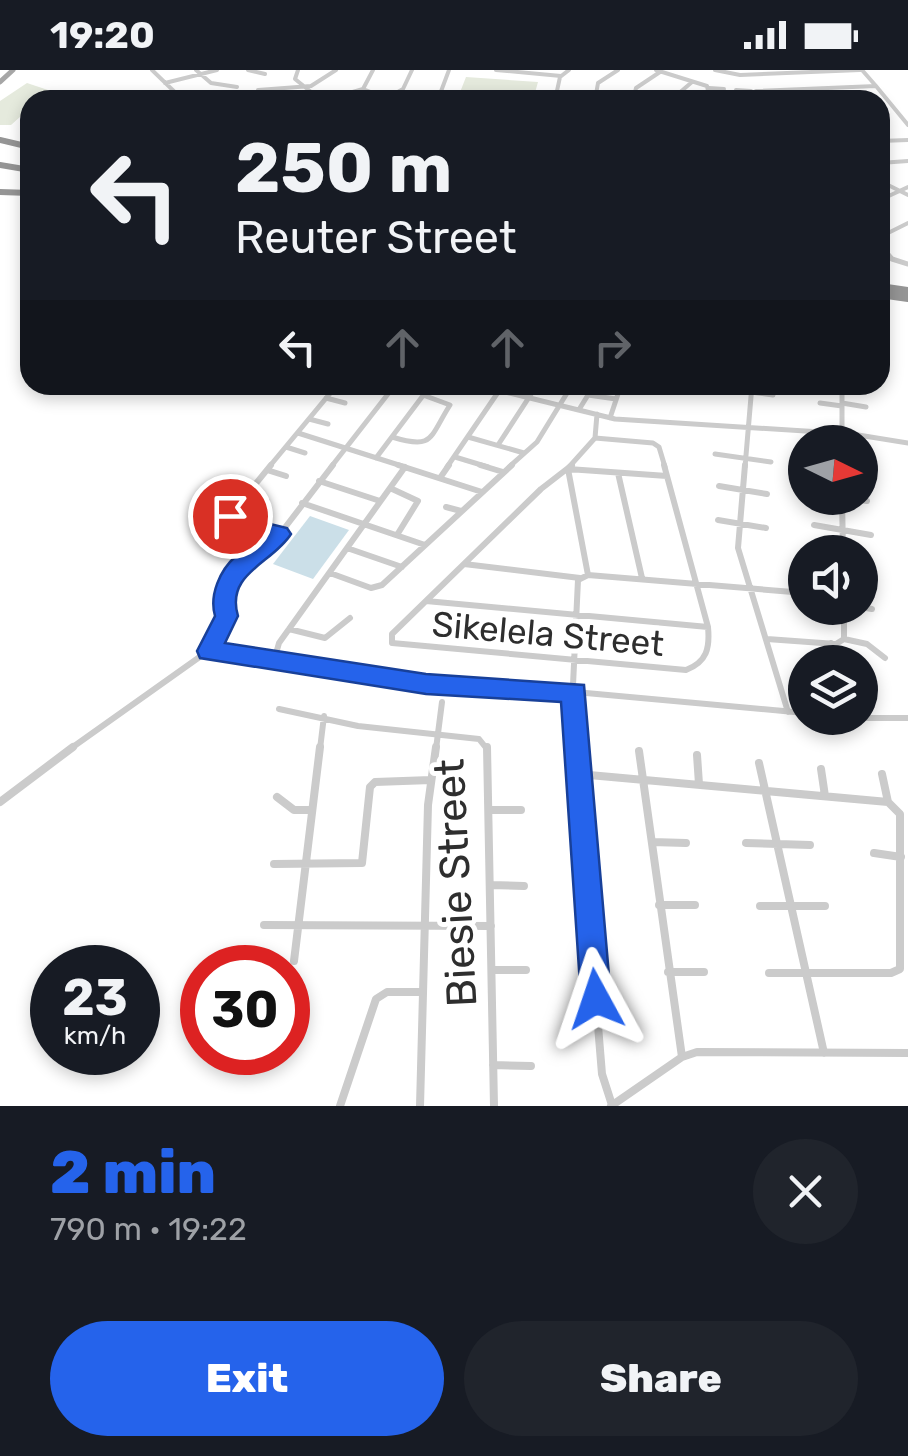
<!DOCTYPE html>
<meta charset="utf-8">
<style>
:root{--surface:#171b24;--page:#20242c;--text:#f1f3f6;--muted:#9ea1a6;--accent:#2563eb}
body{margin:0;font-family:Rubik,sans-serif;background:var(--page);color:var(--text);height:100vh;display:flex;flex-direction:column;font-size:38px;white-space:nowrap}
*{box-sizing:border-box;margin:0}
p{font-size:32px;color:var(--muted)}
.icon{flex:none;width:55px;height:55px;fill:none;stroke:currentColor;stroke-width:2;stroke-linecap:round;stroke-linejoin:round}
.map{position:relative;height:1036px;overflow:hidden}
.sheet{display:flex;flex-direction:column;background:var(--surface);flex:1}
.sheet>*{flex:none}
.top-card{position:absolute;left:20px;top:20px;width:870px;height:305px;border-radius:30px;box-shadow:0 5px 15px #0003;background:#171b24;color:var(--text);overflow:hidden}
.needle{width:65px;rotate:95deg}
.buttons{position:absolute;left:788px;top:355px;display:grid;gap:20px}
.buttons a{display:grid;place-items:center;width:90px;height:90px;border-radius:50%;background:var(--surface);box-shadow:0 5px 15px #0003;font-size:50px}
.speed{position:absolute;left:30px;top:875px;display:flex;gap:20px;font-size:50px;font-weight:700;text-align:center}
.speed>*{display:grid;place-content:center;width:130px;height:130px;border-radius:50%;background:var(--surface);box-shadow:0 5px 15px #0003;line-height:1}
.speed small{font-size:25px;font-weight:400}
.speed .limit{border:15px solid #d22;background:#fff;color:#111}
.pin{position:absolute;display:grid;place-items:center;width:85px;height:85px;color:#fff;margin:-42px;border:5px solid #fff;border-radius:50%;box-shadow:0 2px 10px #0007}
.me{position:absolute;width:110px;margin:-55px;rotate:355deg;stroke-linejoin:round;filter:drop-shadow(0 0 8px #0008)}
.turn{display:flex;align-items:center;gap:35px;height:210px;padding:0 50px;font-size:45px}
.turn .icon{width:130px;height:130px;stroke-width:2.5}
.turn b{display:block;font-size:70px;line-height:85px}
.lanes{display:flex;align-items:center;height:95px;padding:0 50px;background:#0003;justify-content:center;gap:50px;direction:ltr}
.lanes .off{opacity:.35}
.round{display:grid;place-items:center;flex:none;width:105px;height:105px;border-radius:52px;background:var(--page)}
.overview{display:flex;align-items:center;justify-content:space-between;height:170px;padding:0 50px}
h1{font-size:60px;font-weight:800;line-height:75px;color:var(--accent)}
.cta{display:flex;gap:20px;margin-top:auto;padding:20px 50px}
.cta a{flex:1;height:115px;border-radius:60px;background:var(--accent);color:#fff;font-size:40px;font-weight:800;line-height:115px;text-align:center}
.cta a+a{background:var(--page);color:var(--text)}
.status{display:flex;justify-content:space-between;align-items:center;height:70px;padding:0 50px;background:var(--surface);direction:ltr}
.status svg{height:28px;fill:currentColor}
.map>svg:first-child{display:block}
.green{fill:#e5eadd}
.water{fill:#cbdfe8}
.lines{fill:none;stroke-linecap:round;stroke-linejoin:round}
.street-far3{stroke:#cbcbcb;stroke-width:4}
.street-far2{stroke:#cbcbcb;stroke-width:5}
.street-far1{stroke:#cbcbcb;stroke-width:6}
.street{stroke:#cbcbcb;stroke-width:8}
.primary{stroke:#a6a6a6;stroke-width:5}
.highway-far1{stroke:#959595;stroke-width:6}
.highway{stroke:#959595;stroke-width:8}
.route{fill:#2563eb;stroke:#184099;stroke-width:2.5}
.labels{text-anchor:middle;stroke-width:10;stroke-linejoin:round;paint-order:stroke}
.street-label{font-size:35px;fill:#2e2e2e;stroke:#fff}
.near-street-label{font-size:42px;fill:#2e2e2e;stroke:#fff}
</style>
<div class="status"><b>19:20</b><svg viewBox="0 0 49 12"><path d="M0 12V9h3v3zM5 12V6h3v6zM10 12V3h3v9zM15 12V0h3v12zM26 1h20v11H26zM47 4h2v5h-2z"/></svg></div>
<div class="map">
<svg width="908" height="1036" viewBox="0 0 908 1036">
<rect width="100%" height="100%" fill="#fff"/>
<path class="green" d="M466,7l72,5 -5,18h-76z
M27,13l21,7 -10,10h-8v8l-19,17h-11v-24z"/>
<path class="water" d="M310,446l39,14 -36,49 -40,-15z"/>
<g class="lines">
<path class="street-far3" d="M152,0l30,29 7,1
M196,0l15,13 26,4
M248,0l17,4
M298,0l-3,9 26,21
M496,0l65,6
M656,0l51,16 3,14
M715,0l25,5 120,-5
M862,0l14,16
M165,13l52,-13
M709,18l15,1
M363,19l28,11
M258,20l53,-4 25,-16
M736,20l15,1
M387,28l16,-9 9,-19
M325,30l38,-11 10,-19
M432,30l8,-6 9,-24
M555,30l5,-23 9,-7
M595,30l3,-17 20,-13
M633,30l3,-12 24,-16
M671,30l21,-18
M750,30v-6l6,-3 120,-5 32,39
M880,71l28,-1
M880,93l28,-2
M880,111l28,14
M880,130l28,-13
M880,167l28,-14"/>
<path class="street-far2" d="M880,175l12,14 16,5
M477,315l138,34 237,15 56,9
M604,315l34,5 6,-5
M842,315v57
M751,322l22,3
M326,328l19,5
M820,333l22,3
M842,333l24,4
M580,338l8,-13 28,4
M610,348l8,-24
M309,349l19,5
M298,363l107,34
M392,367c42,13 37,1 58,-32l-27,-10
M468,367l56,16
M595,368l2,-24
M498,375l39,-60
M286,377l19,6
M715,384l56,8
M455,387l33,10
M376,388l55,-73
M269,397l68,-82
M331,397l64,-82
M447,397l56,-82
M509,397l28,-25 35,-57
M569,397l26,-29 58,5 6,4 6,20
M745,397l7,-82"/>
<path class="street-far1" d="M271,395l-41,50 5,8 45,11
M398,395l84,27
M480,395l23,7
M572,395l-31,24 -149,145v9l294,27c21,-8 24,-22 22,-43l-44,-162
M745,395l-7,83 50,164
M860,398l7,1
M267,400l19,6
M618,403l24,105
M440,408l9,-13
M319,411l61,20
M719,416l48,8
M390,418l28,13 -21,34
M247,425l20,6
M842,428l1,54
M848,428l19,3
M302,433l123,42
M446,437l15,4
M718,450l48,8
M814,455l57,10
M347,478l55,19
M464,494l116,14
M860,499l11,2
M330,503l41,15 11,-3 130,-120
M588,505l-20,-106 99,7
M426,531l282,26
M860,537l12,2
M844,538v31
M289,559l36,9 25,-20
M767,569l69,5 8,-5 23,5 18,14
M831,573l2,19
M208,581l67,6 151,27 149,8 230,21
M208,581l19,-35 -2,-14 7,-23 48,-45 53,-69
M275,587l4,-14 126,-176
M279,639l79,17 121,13 8,10
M849,648h59
M70,679l138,-98
M320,679l4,-33
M436,679l6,-47
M576,679l-4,-43 6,-126 10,-5 217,18"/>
<path class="street" d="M487,677l7,359
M575,677l27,327 10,31
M639,681l43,306
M697,685l2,29
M759,693l65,290
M821,699l4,27
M578,704l310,28
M277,727l17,13h17
M0,732l73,-55
M489,740h32
M652,772l34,1
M746,773l64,2
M874,783l27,4
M274,794l88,-1 8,-76 5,-5 56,-2
M490,815l34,1
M659,835h36
M760,836h65
M264,855l227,1
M294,891l26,-214
M492,900h34
M668,902h36
M769,903h122l9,-4v-155l-12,-12 -6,-28
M493,995l38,1
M340,1036l36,-107 11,-7h36
M420,1036l8,-301 8,-58
M611,1036l71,-49 15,-5 211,1"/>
<path class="primary" d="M0,12l13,-12"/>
<path class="highway-far1" d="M0,70l30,7
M0,95l30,5
M0,122l30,1"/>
<path class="highway" d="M880,217l28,4
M880,224l28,4"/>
</g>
<path class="route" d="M230,439l12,8 45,11 4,6c-18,29 -66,39 -53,82l-13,27 201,31 158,11 27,314 -4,11 -11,4 -11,-4 -4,-11 -20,-297 -135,-8 -226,-36 -3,-7 18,-35c-6,-21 5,-46 21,-60 8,-8 19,-9 27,-18l-36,-10 -8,-12z"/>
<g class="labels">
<g class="street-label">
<text transform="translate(548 564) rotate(5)" y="12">Sikelela Street</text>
</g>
<g class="near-street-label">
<text transform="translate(455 813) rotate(-93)" y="15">Biesie Street</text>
</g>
</g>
</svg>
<div class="buttons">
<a><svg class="needle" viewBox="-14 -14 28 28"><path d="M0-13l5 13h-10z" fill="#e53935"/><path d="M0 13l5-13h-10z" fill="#9ea1a6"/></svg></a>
<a><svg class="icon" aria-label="sound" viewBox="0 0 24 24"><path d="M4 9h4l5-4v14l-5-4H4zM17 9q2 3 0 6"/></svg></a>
<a><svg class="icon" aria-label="layers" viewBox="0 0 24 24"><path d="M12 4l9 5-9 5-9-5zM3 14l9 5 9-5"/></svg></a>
</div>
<div class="speed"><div>23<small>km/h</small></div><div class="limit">30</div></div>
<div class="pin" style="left:230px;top:446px;background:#d93025"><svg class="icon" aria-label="arrive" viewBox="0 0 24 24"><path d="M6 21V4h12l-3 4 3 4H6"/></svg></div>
<svg class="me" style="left:596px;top:929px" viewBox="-20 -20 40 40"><path d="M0-17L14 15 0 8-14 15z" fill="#2563eb" stroke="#fff" stroke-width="4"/></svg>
<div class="top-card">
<div class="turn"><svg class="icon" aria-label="left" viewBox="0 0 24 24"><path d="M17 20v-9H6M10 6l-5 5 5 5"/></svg><div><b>250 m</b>Reuter Street</div></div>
<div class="lanes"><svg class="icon" aria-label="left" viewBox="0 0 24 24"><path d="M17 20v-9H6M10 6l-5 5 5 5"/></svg><svg class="icon off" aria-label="ahead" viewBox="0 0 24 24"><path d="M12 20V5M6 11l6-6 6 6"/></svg><svg class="icon off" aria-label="ahead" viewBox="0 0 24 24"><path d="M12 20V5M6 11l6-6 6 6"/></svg><svg class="icon off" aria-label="right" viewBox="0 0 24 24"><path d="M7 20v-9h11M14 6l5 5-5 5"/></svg></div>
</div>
</div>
<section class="sheet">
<div class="overview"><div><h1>2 min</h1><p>790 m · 19:22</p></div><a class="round"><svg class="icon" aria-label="close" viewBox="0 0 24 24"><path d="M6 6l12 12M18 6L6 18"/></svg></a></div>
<div class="cta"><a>Exit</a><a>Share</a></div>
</section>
